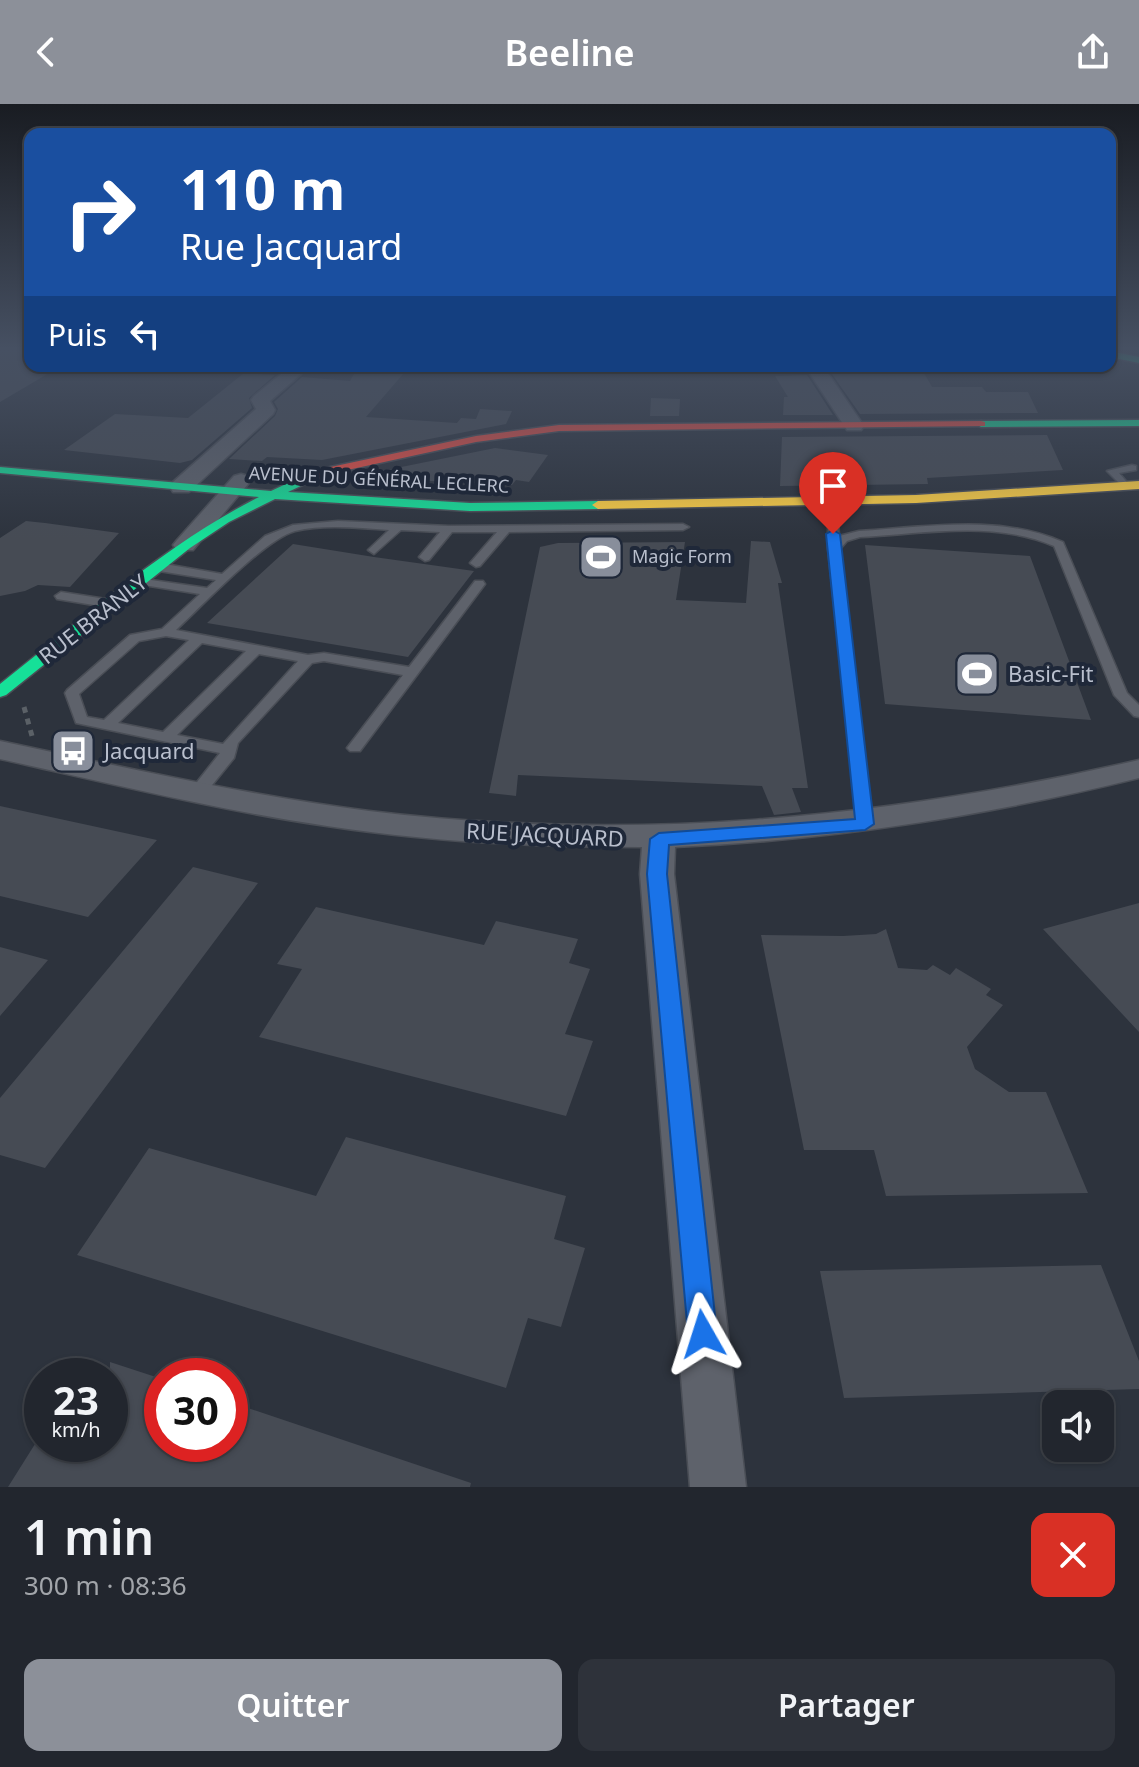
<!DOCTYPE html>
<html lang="fr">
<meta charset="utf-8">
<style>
:root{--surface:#22262e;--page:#2e323a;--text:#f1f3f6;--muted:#a2a5aa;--line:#3f434a;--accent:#8c9099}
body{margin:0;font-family:"Noto Sans",sans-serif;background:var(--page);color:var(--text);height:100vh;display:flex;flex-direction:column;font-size:30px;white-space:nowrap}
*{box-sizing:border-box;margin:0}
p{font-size:26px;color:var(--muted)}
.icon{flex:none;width:44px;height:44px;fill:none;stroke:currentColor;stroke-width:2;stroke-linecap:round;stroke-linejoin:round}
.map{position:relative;height:1383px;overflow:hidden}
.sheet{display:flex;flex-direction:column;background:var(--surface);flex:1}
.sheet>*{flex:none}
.hud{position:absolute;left:24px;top:24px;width:1092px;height:244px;border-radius:16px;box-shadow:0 2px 6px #0004,0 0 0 2px var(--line);background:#1a4fa0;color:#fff;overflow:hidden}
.buttons{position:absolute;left:1042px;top:1286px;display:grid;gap:16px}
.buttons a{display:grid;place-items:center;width:72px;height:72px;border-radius:16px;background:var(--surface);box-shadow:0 2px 6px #0004,0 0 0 2px var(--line);font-size:40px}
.speed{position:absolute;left:24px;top:1254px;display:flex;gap:16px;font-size:40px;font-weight:700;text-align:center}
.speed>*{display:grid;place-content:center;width:104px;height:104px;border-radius:50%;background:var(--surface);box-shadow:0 2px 6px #0004,0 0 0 2px var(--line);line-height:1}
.speed small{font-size:20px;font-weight:400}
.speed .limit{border:12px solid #d22;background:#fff;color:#111}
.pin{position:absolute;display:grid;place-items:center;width:68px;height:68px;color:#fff;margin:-82px -34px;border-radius:50% 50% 50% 0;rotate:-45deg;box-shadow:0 0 8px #0007}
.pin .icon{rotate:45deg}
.me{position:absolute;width:88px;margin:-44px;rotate:354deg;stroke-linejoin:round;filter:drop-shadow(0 0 6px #0008)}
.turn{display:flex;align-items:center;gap:28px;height:168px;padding:0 24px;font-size:36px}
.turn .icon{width:104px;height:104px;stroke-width:2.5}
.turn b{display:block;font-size:56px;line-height:68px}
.then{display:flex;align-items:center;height:76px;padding:0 24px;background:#0003;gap:16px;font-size:30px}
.round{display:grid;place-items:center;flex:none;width:84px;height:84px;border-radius:16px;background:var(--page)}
.overview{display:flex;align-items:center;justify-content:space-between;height:136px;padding:0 24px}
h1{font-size:48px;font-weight:600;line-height:60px}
.action{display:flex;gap:16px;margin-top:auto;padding:16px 24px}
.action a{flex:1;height:92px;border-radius:16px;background:var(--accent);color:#fff;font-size:32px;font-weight:600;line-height:92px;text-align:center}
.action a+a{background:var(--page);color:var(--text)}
header{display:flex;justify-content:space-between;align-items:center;height:104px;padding:0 24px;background:var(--accent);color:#fff;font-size:36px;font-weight:600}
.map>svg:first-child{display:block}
.building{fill:#464b54}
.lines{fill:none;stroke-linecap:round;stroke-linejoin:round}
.lane-casing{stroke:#4a4e56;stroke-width:3}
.street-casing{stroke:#4a4e56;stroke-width:3}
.fast-casing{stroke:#4a4e56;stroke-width:3}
.slow-casing{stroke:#4a4e56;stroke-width:3}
.jam-casing{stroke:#4a4e56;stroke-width:3}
.path{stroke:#5b6167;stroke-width:5;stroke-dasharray:6 6;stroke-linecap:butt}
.lane{fill:#5e626b;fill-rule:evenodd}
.street{fill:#5e626b;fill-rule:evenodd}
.fast{fill:#16e098;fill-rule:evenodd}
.slow{fill:#ffcf43;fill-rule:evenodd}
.jam{fill:#f24e42;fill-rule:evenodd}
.route{fill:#1a73e8;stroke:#114b97;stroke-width:2}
.labels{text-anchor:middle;stroke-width:8;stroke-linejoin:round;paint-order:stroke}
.far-street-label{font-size:18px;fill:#b9bfcd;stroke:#1f2839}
.far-poi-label{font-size:18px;fill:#b9bfcd;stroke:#1f2839;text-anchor:start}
.street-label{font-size:22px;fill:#b9bfcd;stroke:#1f2839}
.poi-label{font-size:22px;fill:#b9bfcd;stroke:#1f2839;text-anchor:start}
</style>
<header><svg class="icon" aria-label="back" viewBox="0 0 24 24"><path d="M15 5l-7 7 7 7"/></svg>Beeline<svg class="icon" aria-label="share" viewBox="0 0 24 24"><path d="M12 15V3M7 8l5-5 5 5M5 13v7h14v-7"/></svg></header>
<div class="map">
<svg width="1139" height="1383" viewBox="0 0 1139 1383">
<rect width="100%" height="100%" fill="#2d333d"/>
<path class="building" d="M0,242h30v20h31l-61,36z
M410,262l-44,51 91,6 4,-5 15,1 4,-10 32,2 -6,13 -184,36 -55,-3 -5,4 -33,-2 46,-43 3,-7 -4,-7 28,-25 48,4 8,-14z
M920,262l12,21h50l4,5h42l10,21 -178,1 -28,-40h11l-5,-7z
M244,269l31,2 -26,23 3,10 -60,52 -12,3 -116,-13 51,-36 73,4z
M807,271l26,40h-50l1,-18h4l-13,-21z
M651,294l29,1 -1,17h-29z
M1047,331l16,35 -136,8 1,6 -148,2 2,-49z
M495,344l53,7 -19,27 -13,-2 -4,5 -160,-8z
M26,417l19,2 74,10 -49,54 -32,-2 -13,6 -25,5v-58z
M751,437l19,1 12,41h-4l30,205h-16l9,24 -27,3 -12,-29 -244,-11 -2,21 -27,-3 51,-246 18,-4 127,-1 -9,58 70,3z
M293,440l81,13 100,14 -66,86 -201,-34z
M865,441l165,11 61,164 -206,-16z
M0,702l157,34 -69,77 -88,-21z
M193,763l65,16 -213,285 -45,-13v-57z
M1139,799v129l-96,-103z
M316,803l168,38 12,-24 82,18 -9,24 21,6 -25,65 28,7 -27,75 -307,-79 43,-68 -25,-5z
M886,825l12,39 29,2 6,-5 17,10 6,-7 35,21 -5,6 17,10 -36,42 8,22 34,23h37l42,101 -202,3 -12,-46h-70l-43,-215 82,1 33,-2z
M0,843l48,13 -48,56z
M346,1033l220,59 -12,43 31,9 -24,79 -33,-9 -22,70 -429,-133 72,-107 167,48z
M1101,1161l38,96v28l-295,9 -24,-127z
M110,1258l52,17v65h68v-42l241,81 -1,4h-462l27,-43h75z"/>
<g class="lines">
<g class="lane-casing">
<path id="lane" d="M1132,361l4,1v4l-17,3 11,13 -5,3 -18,-18z
M828,395l9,2 2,35 20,-5c68,-4 140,-17 204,11l64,151 12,12v12l-5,-1 -20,-21 -60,-149c-60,-26 -131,-12 -194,-9l-13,4 -7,8 33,275 -2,4h-12l-31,-280z
M338,417l111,5 234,-2 6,3 -6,3 -174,2 -29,34 -4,1 -6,-4 27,-31h-45l-23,28 -4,1 -6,-4 21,-25 -39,-2 -27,24 -6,-4 21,-20c-30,-2 -64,-6 -94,1 -30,8 -93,75 -119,99l132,25 16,-2 85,14 66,-86h8l2,3 -125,167h-10l-3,-3 56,-73 -79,-14 -12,2 -74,80 -4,15 -30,37 -6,1 -8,-5 30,-38 -144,-30 -11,-30 2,-3 63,-55 32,-6 38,-35 -63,-10v-6l70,10 9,-8 -57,-9 -6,-4 6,-4 63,11 43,-38 28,-11zM166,532l23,4 -85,80 -17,-3 -8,-23 60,-53zM202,539l44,8 -83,81 -45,-9zM259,550l39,7 -75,83 -46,-9z
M61,488l51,8 6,4 -6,4 -55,-9 -2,-3z"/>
</g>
<g class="street-casing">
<path id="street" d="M291,262h19l-40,35 5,9 -2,4 -84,78h-16l-3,-5 3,-5 83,-73 -5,-9 3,-4z
M805,262h18l41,60 -3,4h-14z
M241,370l7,2 3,4 -3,4 -55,66h-16l-4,-5 4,-5 57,-64z
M0,637c123,26 245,54 369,70 261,32 515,8 770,-51v18c-155,38 -304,62 -464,69l-1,27 72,613h-56l-50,-613 2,-27c-106,0 -211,-5 -315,-21 -110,-16 -218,-43 -327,-67z"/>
</g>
<g class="fast-casing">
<path id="fast" d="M1110,247l29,6v6l-29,-6z
M1139,316v6l-158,1 -5,-3 5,-3z
M0,363l271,24 32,-15 6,4 -2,3 -19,9 182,11 128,-2 6,4 -6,4 -128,2 -195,-12 -46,23 -39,26 -184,147 -6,2v-13c83,-65 164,-139 259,-187l-259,-24z"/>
</g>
<g class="slow-casing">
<path id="slow" d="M1139,377v8l-223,14 -318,6 -6,-4 6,-4 318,-6z"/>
</g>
<g class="jam-casing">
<path id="jam" d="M981,317l4,1v4l-426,5 -83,11 -147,32 -26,10 -6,-4 29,-12 150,-32 83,-11z"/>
</g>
<path class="path" d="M24,603l8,29"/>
<use href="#lane" class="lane"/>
<use href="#street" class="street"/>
<use href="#fast" class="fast"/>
<use href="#slow" class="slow"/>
<use href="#jam" class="jam"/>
</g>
<linearGradient id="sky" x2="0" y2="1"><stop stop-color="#191c22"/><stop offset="0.56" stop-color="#465062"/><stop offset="1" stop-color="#465062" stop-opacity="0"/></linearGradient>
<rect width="1139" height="436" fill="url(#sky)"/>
<path class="route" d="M833,426l7,4 34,290 -9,6 -196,15 -2,29 50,460 -4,10 -10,4 -11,-4 -4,-10 -41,-460 3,-35 9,-6 196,-14 -29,-285z"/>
<defs>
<g id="stadium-square" transform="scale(2.3)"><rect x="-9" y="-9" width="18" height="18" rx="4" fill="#888e9b" stroke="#1f2839"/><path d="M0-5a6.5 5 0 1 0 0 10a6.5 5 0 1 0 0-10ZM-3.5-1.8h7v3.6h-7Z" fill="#fff"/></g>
<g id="bus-square" transform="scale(2.3)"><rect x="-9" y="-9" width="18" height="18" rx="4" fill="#888e9b" stroke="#1f2839"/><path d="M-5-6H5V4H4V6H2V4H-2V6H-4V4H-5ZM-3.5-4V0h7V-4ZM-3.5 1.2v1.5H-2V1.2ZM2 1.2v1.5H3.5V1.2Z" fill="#fff"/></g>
</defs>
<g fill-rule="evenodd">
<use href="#stadium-square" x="601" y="453"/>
<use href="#stadium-square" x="977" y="570"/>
<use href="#bus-square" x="73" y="647"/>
</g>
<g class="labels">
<g class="far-street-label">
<text transform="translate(379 376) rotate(3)" y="6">AVENUE DU GÉNÉRAL LECLERC</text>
</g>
<g class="far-poi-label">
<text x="632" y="459">Magic Form</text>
</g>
<g class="street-label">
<text transform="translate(93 515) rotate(-38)" y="8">RUE BRANLY</text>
<text transform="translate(545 731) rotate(3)" y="8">RUE JACQUARD</text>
</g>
<g class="poi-label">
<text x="1008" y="578">Basic-Fit</text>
<text x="104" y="655">Jacquard</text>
</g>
</g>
</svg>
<div class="buttons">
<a><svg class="icon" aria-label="sound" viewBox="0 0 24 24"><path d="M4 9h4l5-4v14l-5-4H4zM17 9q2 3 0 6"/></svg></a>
</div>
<div class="speed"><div>23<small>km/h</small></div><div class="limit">30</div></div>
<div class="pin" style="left:833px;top:430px;background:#d93025"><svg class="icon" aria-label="arrive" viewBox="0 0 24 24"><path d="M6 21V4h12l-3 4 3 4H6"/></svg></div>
<svg class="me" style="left:703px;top:1230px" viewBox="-20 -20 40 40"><path d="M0-17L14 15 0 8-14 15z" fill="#1a73e8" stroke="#fff" stroke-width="4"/></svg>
<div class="hud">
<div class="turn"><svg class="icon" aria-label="right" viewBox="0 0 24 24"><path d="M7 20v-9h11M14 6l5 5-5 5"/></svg><div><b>110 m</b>Rue Jacquard</div></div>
<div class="then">Puis<svg class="icon" aria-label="left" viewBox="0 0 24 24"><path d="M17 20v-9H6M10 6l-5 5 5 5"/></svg></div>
</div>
</div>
<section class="sheet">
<div class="overview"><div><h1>1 min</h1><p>300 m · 08:36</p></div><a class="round" style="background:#d93025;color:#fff"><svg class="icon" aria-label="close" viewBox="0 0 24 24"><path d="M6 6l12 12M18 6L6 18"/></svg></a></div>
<div class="action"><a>Quitter</a><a>Partager</a></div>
</section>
